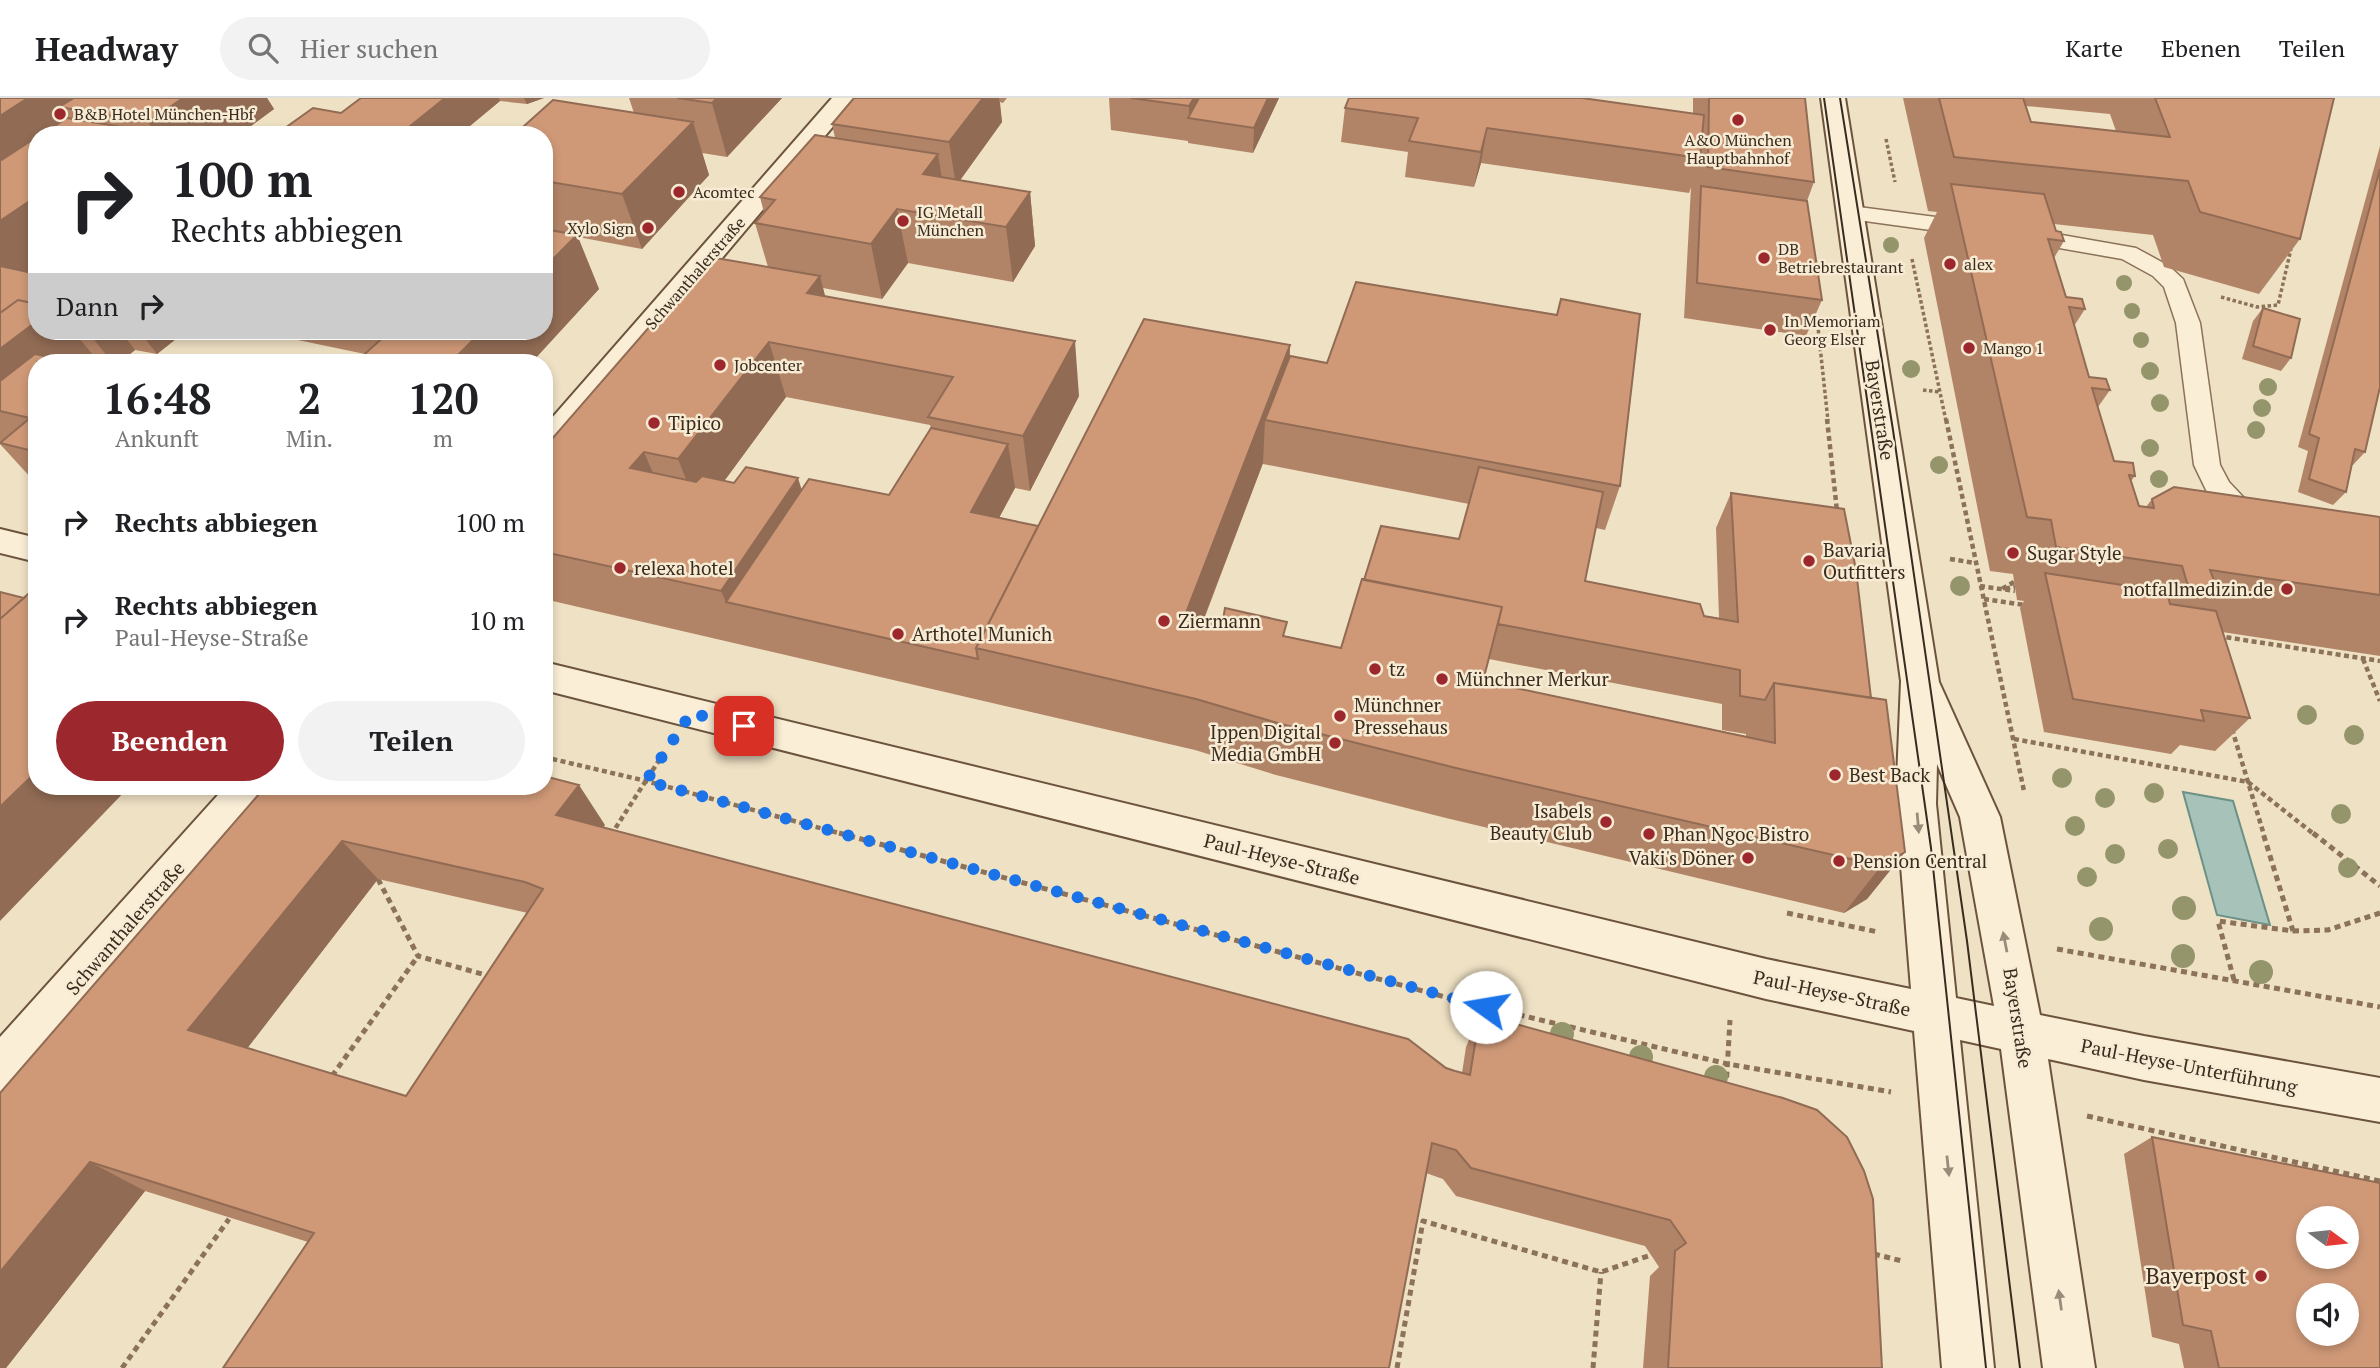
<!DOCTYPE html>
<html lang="de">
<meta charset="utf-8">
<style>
:root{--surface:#fff;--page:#f2f2f2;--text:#202124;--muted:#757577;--line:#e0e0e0;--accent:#9c282d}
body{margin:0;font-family:"PT Serif",serif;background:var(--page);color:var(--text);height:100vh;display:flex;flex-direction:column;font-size:26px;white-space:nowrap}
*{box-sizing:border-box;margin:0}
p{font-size:23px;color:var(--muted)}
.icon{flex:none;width:38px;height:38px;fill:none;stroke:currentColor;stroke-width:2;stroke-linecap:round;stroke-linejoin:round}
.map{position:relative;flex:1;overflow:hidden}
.drawer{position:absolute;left:28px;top:256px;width:525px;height:441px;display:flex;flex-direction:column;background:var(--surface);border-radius:28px;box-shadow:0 4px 10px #0003}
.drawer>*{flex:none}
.guide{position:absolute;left:28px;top:28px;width:525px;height:214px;border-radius:28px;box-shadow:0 4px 10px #0003;background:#fff;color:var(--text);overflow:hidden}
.needle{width:46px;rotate:105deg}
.buttons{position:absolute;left:2296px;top:1108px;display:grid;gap:14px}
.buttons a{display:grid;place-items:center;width:63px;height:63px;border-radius:50%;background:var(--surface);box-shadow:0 4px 10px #0003;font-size:35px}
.pin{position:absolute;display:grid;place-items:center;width:60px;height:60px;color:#fff;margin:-30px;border-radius:14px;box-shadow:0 4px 10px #0006}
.me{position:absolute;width:77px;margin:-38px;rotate:283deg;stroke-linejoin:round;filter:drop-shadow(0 0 5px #0008)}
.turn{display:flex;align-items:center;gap:24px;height:147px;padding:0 28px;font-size:32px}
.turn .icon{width:91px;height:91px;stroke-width:2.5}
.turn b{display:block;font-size:49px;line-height:60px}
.then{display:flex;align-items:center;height:66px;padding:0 28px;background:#0003;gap:14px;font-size:26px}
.eta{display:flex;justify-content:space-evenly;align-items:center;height:119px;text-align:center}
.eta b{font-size:42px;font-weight:800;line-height:49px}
.button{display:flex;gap:14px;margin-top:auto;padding:14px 28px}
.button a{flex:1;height:80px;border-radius:42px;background:var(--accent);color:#fff;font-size:28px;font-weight:800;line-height:80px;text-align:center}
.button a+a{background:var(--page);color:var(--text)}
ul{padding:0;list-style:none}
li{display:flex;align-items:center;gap:21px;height:98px;padding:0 28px}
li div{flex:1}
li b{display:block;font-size:26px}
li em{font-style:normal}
header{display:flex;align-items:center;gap:42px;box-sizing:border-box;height:98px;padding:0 35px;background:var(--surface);border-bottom:2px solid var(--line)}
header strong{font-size:33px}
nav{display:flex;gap:38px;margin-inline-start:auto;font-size:24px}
.search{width:490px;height:63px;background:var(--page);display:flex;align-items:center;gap:18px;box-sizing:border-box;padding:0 24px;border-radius:38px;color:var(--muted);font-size:26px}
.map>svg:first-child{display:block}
.water{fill:#a6c2b9;stroke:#6c9186;stroke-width:2}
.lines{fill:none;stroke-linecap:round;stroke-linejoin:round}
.lane-casing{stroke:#8b7259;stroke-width:3}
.secondary-casing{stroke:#6c533d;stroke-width:4}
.path-far2{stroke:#8b7259;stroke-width:3.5;stroke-dasharray:3.5 2.5;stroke-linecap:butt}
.path-far1{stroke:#8b7259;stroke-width:4.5;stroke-dasharray:5 3.5;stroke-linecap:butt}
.path{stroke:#8b7259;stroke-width:5;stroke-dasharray:6 4.5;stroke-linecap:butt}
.lane{fill:#faeed7;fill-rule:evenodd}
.secondary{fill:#faeed7;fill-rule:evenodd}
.tram{stroke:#3a2b1e;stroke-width:2}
.tree{fill:#95956c}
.wall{fill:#b28467;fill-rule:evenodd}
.shaded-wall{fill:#916b54}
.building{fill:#cf9978;stroke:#916b54;stroke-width:2;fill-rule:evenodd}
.oneway{fill:#9a8c7a}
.route{stroke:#1a73e8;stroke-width:12;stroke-dasharray:0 21.6}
.poi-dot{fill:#9c282d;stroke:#f7ebd4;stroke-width:2.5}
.labels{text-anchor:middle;stroke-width:5;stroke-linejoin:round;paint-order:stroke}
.far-poi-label{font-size:16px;fill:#3a2b1e;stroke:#f7ebd4;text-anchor:start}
.far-street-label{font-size:16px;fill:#3a2b1e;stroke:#f7ebd4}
.street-label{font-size:19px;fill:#3a2b1e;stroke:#f7ebd4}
.poi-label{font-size:19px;fill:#3a2b1e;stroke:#f7ebd4;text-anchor:start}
.near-poi-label{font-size:23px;fill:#3a2b1e;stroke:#f7ebd4;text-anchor:end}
</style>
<header>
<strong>Headway</strong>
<div class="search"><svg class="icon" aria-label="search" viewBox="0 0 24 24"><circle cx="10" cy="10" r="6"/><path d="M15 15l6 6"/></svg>Hier suchen</div>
<nav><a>Karte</a><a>Ebenen</a><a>Teilen</a></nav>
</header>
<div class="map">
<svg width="2380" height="1270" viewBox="0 0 2380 1270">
<rect width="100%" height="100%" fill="#efe1c4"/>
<path class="water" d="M2183,694l50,9 37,124 -53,-10z"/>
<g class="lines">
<g class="lane-casing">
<path id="lane" d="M1851,108l123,16 8,2 3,5 -3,5 -8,2 -131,-18 -3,-5 3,-5z
M2022,130l114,20 33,18 14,13 17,44 20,142 9,17 33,35 4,7 -4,7 -10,3 -10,-3 -34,-37 -14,-29 -18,-142 -12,-36 -11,-11 -31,-17 -108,-19 -3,-5 3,-5z"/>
</g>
<g class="secondary-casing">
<path id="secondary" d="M832,0h25l-302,358 -11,3v-32z
M1821,0h24l94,584 61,135 40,198 104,21 236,42v44l-236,-42 -96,-21 47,309h-52l-42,-319 -41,-9 34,328h-52l-28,-337 -148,-32 -1222,-309v-28l1222,297 145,30 -15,-185 5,-123zM1937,666l23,53 34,189 -38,-8 -20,-194z
M0,431l37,9v24l-37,-9z
M226,688h44l-6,12 -248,288 -16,7v-56z"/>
</g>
<path class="path-far2" d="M1886,41l9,43
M1912,161l34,162
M2221,199l36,10 21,-2 13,-56
M1817,220l11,103
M1923,292l17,2"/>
<path class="path-far1" d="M1827,321l10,92
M1946,321l78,372
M1950,461l25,4
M2014,484l-12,7 13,-2
M1980,488l35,5
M1984,501l41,6
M2218,538l162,25
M2363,561l17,42
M2232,631l32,106
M2014,641l234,43 67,53
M544,659l102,24 200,54
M611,737l54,-84"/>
<path class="path" d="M839,735l621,168 268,63 163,28
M2313,735l67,53
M378,781l40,77 71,20
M1787,815l91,19
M2293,833l35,-1 52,-17
M2057,851l323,58
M2234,882l-16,-59 75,10 -30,-98
M332,978l86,-120
M1726,990l4,-68
M2087,1018l293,65
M1874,1156l28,7
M122,1270l107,-149
M1397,1270l26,-147 178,51 50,-17
M1593,1270l8,-96"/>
<use href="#lane" class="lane"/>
<use href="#secondary" class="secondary"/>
<path class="tram" d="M1824,0l107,750 55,520
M1840,0l53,332 74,511 53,427"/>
</g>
<g class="tree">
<circle cx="1891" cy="147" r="8"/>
<circle cx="2124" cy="185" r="8"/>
<circle cx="2132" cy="213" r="8"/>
<circle cx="2141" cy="242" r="8"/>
<circle cx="1911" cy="271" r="9"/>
<circle cx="2150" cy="273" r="9"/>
<circle cx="2268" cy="289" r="9"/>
<circle cx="2160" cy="305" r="9"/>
<circle cx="2262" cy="310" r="9"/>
<circle cx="2256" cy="332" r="9"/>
<circle cx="2150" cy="350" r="9"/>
<circle cx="1939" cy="367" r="9"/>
<circle cx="2159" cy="381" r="9"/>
<circle cx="1960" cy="488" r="10"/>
<circle cx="2307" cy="617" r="10"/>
<circle cx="2354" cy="637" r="10"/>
<circle cx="2062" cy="680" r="10"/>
<circle cx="2154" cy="695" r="10"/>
<circle cx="2105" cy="700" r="10"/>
<circle cx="2341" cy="716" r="10"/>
<circle cx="2075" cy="728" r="10"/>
<circle cx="2168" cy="751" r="10"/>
<circle cx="2115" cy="756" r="10"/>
<circle cx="2348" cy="770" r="10"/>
<circle cx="2087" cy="779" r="10"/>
<circle cx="2184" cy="810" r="12"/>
<circle cx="2101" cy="831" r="12"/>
<circle cx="2183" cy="858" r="12"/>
<circle cx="2261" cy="874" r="12"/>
<circle cx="1562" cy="936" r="12"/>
<circle cx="1641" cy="959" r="12"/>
<circle cx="1716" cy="979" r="12"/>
</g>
<path class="wall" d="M0,0h267l7,11 -35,26h-202v129l-11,8 11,59h149l-29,23 -22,-4 -15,12h-83v118l-5,-1 -32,-35 4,-4 -4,2z
M361,0h183l-17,6 -27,-3 -41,34h-180l-1,-2 63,-20z
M629,0h153l-55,59 -25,-4 7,22 -67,74 -64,-12 21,52 -67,73h-176l9,-8 -101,-21 -2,-2h282v-196h-30l39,-35 81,13z
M854,0h153l-4,5 -3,-1 2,20 -42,58 70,12 5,54 -22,36 -105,-19 -26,36 -59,-11 2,9 254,99 -49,95 -15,-3 -16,30 39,8 252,-181v11l330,130 -15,44 -9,-2 -11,53 119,35 15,2 -3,-90 15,-35 140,205 34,154 -38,47 -23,14 -398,-95 -170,-43 -81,-25 -651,-151v-151l224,-181 -13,-44 9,-10 -4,-16 75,-59 -3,-14zM786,299l144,28 1,3 -42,67 -87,-6 -68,-6 -10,-2zM1263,365v1l206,40 -10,35 -95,41 -23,68 -55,-12 -83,-14zM1489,561l233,45v26l24,4v2l-263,-55z
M1109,0h170l-26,55 -65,-10v-2l-77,-11z
M1693,0h112l9,84 -7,19 15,99 -16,36 -122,-18 7,-131 -2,6 -208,-30 -7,24 -69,-10 3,-25 -67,-10 4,-34 348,5z
M1903,0h431l-34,141 -41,55 -95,-27 -11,-32 -99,-11 2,7 8,10 -10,17 12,39 19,12 -11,17 15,51 21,13 -12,17 16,54 21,15 -4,5 8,25 7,1 6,-8 228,18v139l-158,-24 28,86 -35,33 -35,-6 -9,9 -127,-22 -24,-124 4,-7 -7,-1 -4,-26 -23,-3 -66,-333 13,-26 -9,-1zM2026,8l84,8 6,17 -85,-9z
M2380,48v241l-15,65 -12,13h-1l-6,27 -13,13 -35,-13 10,-41 -10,-4z
M2263,210l28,50 -10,13 -39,-12 11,-38z
M266,688l339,39 -2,2 859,246 4,-26 14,-33 402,354h-239l7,-92 9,-9 -14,-21 -189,-50 -13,-17 -17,-6 -1118,69 -163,-51 -139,177 -6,-275zM378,781l150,34 -122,183 -159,-48z
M2152,1039l228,231h-196l-5,-24 -27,-7 -28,-183z"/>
<path class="shaded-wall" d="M28,0h79l-48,9 11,15 -20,13h-13v8l-37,24v-51z
M183,0h84l7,11 -35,26h-83l-8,-13z
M445,0h54l1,3 -41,34h-60z
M524,0h20l-17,6z
M717,0h65l-55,59 -15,-54z
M983,0h16l3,24 -46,64 -7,-44z
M1194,0h18l-23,20v-12z
M1268,0h11l-26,55 1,-25z
M693,24l16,53 -67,74 -20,-55z
M1487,30l-6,35 -7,24 7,-35z
M135,31l3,6h-11z
M938,56l9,55 -24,-35z
M1030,94l5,54 -22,36 -7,-55z
M37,98v68l-37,26v-69z
M897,111l11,54 -26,36 -11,-55z
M577,137l22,54 -67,73h-81l31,-31h62v-63z
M820,178l14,55 -27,-38z
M37,223v10h36l26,31h-62l-37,49v-62z
M87,233h33l15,19 -15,12h-8z
M139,233h47l-29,23z
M1075,243l4,55 -49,95 -7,-55z
M769,244l17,55 -86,117 -22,-55z
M1290,247l-4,55 -21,20 -2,43 -79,207v-52z
M1008,346l7,44 -36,67 -8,-43z
M644,354l23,54 -37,-38z
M798,380l17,54 -89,70 -5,-11z
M37,673v15h93l-130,135v-114z
M579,687l26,40 -22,29 -27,-39z
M342,743l36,38 -142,184 -48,-33z
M1905,754l-38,47 -23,14 37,-47z
M90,1064l55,29 -139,177h-6v-96z"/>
<path class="building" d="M0,0h28l-28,18z
M74,0h109l-35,24 -89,-15z
M361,0h84l-46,37h-112l-9,-2 35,-25 28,5z
M677,0h40l-5,5z
M854,0h129l-34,44 -117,-18z
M1131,0h63l-5,8z
M1199,0h69l-14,30 -66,-10z
M1349,0h233l122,17 -4,43 -213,-30 -6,24 -72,-11 9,-23 -73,-10z
M1709,0h96l9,84 -106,-15z
M1939,0h84l8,24 139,15 -15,-39h179l-34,141 -100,-27 -12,-31 -234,-24z
M553,2l140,22 -71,72 -78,-13v-46h-30z
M67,20l68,11 -8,6h-86z
M815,37l123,19 -15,20 107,18 -24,35 -109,-18 -26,35 -116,-21 20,-23 -15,-3z
M37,39v59l-37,25v-60z
M2380,71v218l-15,65 -10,-3 -9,43 -37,-13 10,-41 -10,-4z
M1951,86l93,10 12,37 5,1 3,9 -16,-2 18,58 16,2 3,10 -16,-2 20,70 17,2 4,11 -18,-2 22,73 19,2 2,13 -6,-1 10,31 15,2 -2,-9 22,-12 206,30v78l-170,-25 8,21 -30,-5 -6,-20 -126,-19 -5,-27 -24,-3z
M1701,88l106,15 15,99 -125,-17z
M544,131l33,6 -33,33z
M710,159l110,19 -13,17 268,48 -52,95 -95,-19 25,-40 -184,-35 -91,117 -34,-7 -14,16 66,14 6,-6 32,7 12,-16 52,11 -77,113 -177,-39v-104z
M0,168l37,8v30l-19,-4 -18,13z
M1356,184l201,33 4,-16 79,15 -20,172 -355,-66 25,-64 37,7z
M18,202l19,4v17l-37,28v-36z
M2263,210l37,11 -9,39 -38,-12z
M1144,221l146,26 -106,273 38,8 3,-18 62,14 -4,14 58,12 21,-69 140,28 -19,74 292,62 -1,-60 112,17 19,152 -24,14 -421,-97 -179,-45 -85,-25 -220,-51z
M390,233h92l-31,31h-95z
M35,256l38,8h-36v90l-37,-9 30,-25 -30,-7v-30z
M931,330l77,16 -37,68 67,14 -62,122 2,11 -252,-57 83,-123 80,16z
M1479,369l124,25 -18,89 115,23 4,12 34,6 -7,-129 113,16 12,61 15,128 -97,-15 -9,17 -25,-4v-26l-242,-46 4,-17 -138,-27 17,-54 78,13z
M2045,475l122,19 3,12 46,7 34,107 -49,-8 3,11 -131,-22z
M36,489l1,184 -37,36v-188z
M0,494l24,6 -24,21z
M544,678l35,9 -23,30 852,224 38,29 9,3 15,4 10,-61 303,84 34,12 30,27 17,34 9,28 9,169h-214l7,-117 11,-8 -16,-23 -199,-52 -15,-18 -24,-7 -43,225h-1166l91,-135 -224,-71 -90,110v-179l266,-307h278zM342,743l183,41 18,7 -137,207 -218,-66z
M2152,1039l228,46v185h-161l-8,-37 -28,-6zM2308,1120h39v38h-39zM2308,1197h39v39h-39z"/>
<defs><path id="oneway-solid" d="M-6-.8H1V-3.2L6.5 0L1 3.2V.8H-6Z" transform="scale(1.75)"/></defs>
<g class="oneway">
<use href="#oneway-solid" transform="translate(1918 725) rotate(85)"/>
<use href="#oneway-solid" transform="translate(2005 844) rotate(-101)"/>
<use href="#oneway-solid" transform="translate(1948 1068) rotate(84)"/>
<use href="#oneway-solid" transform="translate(2060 1202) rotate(-98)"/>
</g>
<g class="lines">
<path class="route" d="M744,628l-53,-13 -45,68 840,226"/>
</g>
<g class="poi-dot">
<circle cx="60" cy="16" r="7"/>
<circle cx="1738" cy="22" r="7"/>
<circle cx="679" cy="94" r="7"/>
<circle cx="903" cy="123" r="7"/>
<circle cx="648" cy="130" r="7"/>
<circle cx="1764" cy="160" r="7"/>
<circle cx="1950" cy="166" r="7"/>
<circle cx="1770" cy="232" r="7"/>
<circle cx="1969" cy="250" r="7"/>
<circle cx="720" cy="267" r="7"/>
<circle cx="654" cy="325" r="7"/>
<circle cx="2013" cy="455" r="7"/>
<circle cx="1809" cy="463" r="7"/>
<circle cx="620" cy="470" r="7"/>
<circle cx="2287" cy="491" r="7"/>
<circle cx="1164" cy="523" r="7"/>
<circle cx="898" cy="536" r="7"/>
<circle cx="1375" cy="571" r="7"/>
<circle cx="1442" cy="581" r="7"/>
<circle cx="1340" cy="618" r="7"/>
<circle cx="1335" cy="645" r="7"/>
<circle cx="1835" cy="677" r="7"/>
<circle cx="1606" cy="724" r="7"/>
<circle cx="1649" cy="736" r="7"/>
<circle cx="1748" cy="760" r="7"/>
<circle cx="1839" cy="763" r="7"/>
<circle cx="2261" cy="1178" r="7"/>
</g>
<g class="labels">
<g class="far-poi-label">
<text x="74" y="22">B&amp;B Hotel München-Hbf</text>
<text x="1738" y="48" text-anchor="middle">A&amp;O München<tspan x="1738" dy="18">Hauptbahnhof</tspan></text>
<text x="693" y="100">Acomtec</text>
<text x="917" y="120">IG Metall<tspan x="917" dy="18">München</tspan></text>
<text x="634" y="136" text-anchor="end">Xylo Sign</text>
<text x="1778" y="157">DB<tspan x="1778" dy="18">Betriebrestaurant</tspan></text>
<text x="1964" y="172">alex</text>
<text x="1784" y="229">In Memoriam<tspan x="1784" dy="18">Georg Elser</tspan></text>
<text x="1983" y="256">Mango 1</text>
<text x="734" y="273">Jobcenter</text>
</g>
<g class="far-street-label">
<text transform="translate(695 175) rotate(-49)" y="6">Schwanthalerstraße</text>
</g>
<g class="street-label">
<text transform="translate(1880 312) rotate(81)" y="7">Bayerstraße</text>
<text transform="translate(1282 761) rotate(14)" y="7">Paul-Heyse-Straße</text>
<text transform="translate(125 830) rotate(-49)" y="7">Schwanthalerstraße</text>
<text transform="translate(1832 895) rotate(12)" y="7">Paul-Heyse-Straße</text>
<text transform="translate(2018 920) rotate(81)" y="7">Bayerstraße</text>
<text transform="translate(2189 968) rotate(11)" y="7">Paul-Heyse-Unterführung</text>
</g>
<g class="poi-label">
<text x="668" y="332">Tipico</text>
<text x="1823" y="459">Bavaria<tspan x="1823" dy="22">Outfitters</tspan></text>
<text x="2027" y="462">Sugar Style</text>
<text x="634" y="477">relexa hotel</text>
<text x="2273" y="498" text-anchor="end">notfallmedizin.de</text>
<text x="1178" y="530">Ziermann</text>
<text x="912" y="543">Arthotel Munich</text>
<text x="1389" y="578">tz</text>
<text x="1456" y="588">Münchner Merkur</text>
<text x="1354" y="614">Münchner<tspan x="1354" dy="22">Pressehaus</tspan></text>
<text x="1321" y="641" text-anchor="end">Ippen Digital<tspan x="1321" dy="22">Media GmbH</tspan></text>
<text x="1849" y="684">Best Back</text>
<text x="1592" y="720" text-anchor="end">Isabels<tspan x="1592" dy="22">Beauty Club</tspan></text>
<text x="1663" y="743">Phan Ngoc Bistro</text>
<text x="1734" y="767" text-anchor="end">Vaki's Döner</text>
<text x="1853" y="770">Pension Central</text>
</g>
<g class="near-poi-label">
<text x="2247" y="1186">Bayerpost</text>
</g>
</g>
</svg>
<div class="buttons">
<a><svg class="needle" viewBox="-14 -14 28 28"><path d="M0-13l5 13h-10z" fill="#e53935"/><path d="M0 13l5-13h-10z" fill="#757577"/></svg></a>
<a><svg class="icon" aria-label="sound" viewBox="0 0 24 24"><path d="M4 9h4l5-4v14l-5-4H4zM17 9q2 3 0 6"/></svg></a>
</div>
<div class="pin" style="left:744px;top:628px;background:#d93025"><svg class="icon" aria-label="arrive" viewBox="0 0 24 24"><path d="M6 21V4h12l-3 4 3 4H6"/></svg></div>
<svg class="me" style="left:1486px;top:909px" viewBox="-20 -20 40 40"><circle r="19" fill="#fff"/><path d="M0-13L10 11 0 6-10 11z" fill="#1a73e8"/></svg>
<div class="guide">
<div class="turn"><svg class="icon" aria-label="right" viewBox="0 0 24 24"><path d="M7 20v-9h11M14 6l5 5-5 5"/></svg><div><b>100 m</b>Rechts abbiegen</div></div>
<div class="then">Dann<svg class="icon" aria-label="right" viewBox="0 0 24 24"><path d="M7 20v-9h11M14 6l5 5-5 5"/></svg></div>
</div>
<section class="drawer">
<div class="eta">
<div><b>16:48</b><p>Ankunft</p></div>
<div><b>2</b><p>Min.</p></div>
<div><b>120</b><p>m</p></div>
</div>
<ul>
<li><svg class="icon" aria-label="right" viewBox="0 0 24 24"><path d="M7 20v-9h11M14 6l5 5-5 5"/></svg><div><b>Rechts abbiegen</b></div><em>100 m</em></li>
<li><svg class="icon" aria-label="right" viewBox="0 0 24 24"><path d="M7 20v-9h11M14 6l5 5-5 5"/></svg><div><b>Rechts abbiegen</b><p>Paul-Heyse-Straße</p></div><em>10 m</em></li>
</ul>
<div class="button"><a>Beenden</a><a>Teilen</a></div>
</section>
</div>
